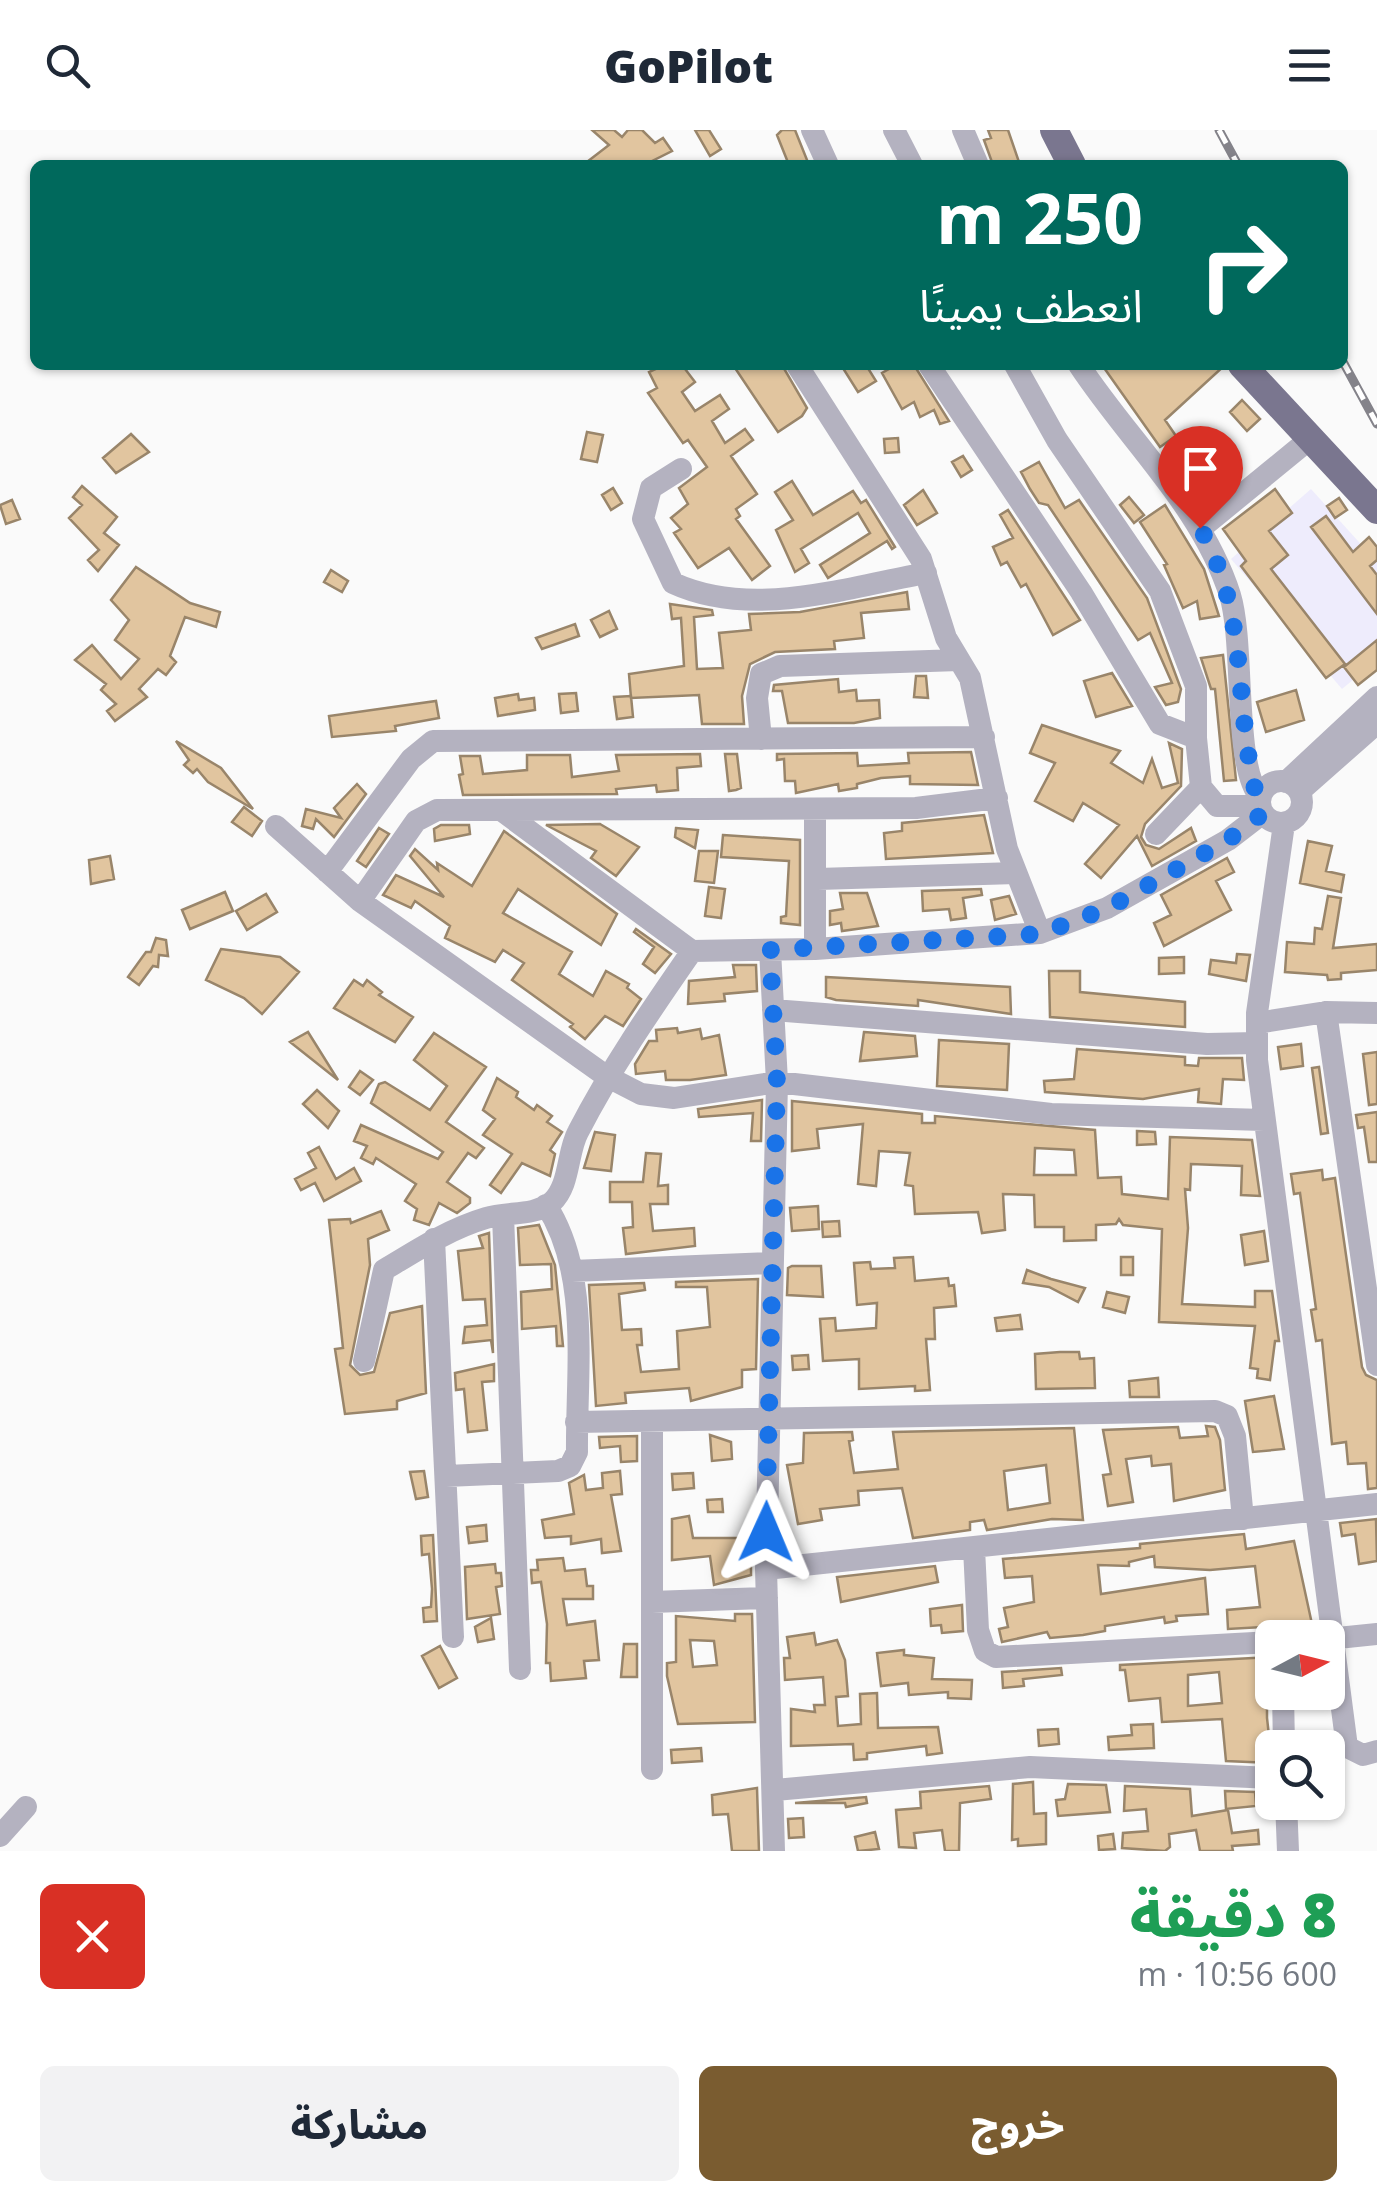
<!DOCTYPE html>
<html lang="ar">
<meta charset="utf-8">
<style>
:root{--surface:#fff;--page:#f2f2f3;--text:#1f2937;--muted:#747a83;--accent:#7a5c30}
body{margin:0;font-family:"Open Sans","Noto Sans Arabic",sans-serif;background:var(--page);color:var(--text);direction:rtl;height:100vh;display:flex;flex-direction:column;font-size:38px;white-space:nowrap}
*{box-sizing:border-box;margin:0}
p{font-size:32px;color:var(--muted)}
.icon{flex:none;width:55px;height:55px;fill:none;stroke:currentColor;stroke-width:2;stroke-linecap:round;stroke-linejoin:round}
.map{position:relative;height:1721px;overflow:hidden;direction:ltr}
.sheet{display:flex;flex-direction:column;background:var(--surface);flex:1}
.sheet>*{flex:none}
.guide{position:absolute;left:30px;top:30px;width:1318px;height:210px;border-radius:15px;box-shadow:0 2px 8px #0004;direction:rtl;background:#00695c;color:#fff;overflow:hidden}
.needle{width:65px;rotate:83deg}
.buttons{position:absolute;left:1255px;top:1490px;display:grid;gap:20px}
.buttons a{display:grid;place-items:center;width:90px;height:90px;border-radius:15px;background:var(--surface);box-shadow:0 2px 8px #0004;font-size:50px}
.pin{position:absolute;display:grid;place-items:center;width:85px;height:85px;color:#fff;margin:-102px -42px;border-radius:50% 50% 50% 0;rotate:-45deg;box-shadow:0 0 10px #0007}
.pin .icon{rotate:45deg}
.me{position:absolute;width:110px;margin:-55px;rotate:1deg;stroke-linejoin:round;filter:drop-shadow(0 0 8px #0008)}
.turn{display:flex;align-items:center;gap:35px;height:210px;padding:0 40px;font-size:45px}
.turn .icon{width:130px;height:130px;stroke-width:2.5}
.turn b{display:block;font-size:70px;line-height:85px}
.round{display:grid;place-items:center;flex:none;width:105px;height:105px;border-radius:15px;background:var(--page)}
.overview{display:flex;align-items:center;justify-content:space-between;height:170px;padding:0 40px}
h1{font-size:60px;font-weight:800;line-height:75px;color:#1e9e55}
.cta{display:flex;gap:20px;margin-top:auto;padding:20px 40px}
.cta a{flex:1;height:115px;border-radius:15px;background:var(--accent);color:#fff;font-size:40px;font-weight:800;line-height:115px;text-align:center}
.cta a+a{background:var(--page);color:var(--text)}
header{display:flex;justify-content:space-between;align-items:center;height:130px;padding:0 40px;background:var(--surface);font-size:45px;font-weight:800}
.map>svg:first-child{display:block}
.built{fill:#eeecfc}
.building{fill:#e1c59f;stroke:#99856a;stroke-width:2.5;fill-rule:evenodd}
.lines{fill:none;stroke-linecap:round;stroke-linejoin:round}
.minor{stroke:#b4b2c0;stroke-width:22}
.major{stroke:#7a768f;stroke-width:28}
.rail-casing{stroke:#84838a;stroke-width:9}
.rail{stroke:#fff;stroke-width:5;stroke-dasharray:15;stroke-linecap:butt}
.route{stroke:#1a73e8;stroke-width:18;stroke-dasharray:0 32.4}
</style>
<header><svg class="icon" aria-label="menu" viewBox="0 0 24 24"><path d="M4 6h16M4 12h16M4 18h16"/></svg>GoPilot<svg class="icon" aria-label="search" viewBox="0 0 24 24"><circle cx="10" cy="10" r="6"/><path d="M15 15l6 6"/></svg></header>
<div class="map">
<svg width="1377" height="1721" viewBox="0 0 1377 1721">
<rect width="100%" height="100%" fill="#fafafa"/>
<path class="built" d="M1311,359l66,73v98l-35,29 -111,-130z"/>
<path class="building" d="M592,0h22l8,7 6,-7h14l13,13 8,-5 9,13 -28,14h-61l26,-20z
M695,0h14l12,19 -11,7z
M782,0h13l14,35h-20l-12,-30z
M988,0h20l12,35h-27l-9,-25 7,-2z
M664,235h18l13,17 -13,10 13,19 25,-16 9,14 -17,12 13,22 20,-14 8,11 -22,16 26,38 -21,15 4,7 -4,3 34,47 -18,14 -23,-32 -31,20 -24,-35 7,-4 -10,-11 17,-14 -9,-16 28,-21 -19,-27 -5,3 -35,-50 9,-5 -8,-16z
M733,235h49l25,43 -5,8 -24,16z
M841,235h25l10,16 -18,11z
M896,235h18l35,56 -9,3 -6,-14 -14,7 -6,-15 -12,7 -20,-36z
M1102,235h123l-60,55 11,16 -16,11z
M1242,270l18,19 -13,12 -17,-19z
M587,302l16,3 -6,27 -16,-3z
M131,304l18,18 -33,21 -13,-15z
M898,308l1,14 -14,1 -1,-14z
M1212,318l25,31 -22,18 -21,-35z
M963,326l9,14 -11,7 -9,-15z
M1039,332l26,46 14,-8 68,98 34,91 -3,13 -12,3 -11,-18 17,-4 -22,-50 -12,7 -90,-135 -9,-2 -9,-14 -9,-17z
M792,351l21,34 40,-24 8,12 5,-3 29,47 -3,2 -5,-8 -59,37 -8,-13 50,-32 -12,-20 -57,36 8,14 -14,9 -19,-42 17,-10 -18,-28z
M82,356l35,31 -13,16 15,12 -21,26 -10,-11 11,-10 -30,-32 13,-13 -9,-8z
M613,358l9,15 -11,7 -9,-15z
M1275,359l17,24 -23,18 19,24 -17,14 74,95 -19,14 -85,-112 5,-5 -23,-32z
M923,360l14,23 -20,12 -13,-20z
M1129,367l15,18 -10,8 -14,-18z
M1339,368l8,12 -12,8 -8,-12z
M12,370l8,19 -14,5 -6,-19z
M1165,375l39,64 15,47 -19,3 -3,-18 -14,7 -19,-43 3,-1 -27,-42z
M1008,380l72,110 -27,15 -27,-51 -5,3 -14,-25 -6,3 -8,-18 20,-9 -13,-23z
M1326,386l27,36 16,-15 8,10v13l-7,6 7,9v39l-66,-87z
M136,437l54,36 30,9 -4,15 -31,-10 -15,39 6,6 -10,13 -8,-6 -19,20 8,8 -32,24 -8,-10 9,-7 -15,-14 5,-6 -31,-24 17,-15 29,34 18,-20 -24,-19 14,-20 -18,-20z
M331,440l17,11 -6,11 -18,-10z
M907,462l2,17 -48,4 3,25 -30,3 1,8 -60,3 -25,12 -8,32 2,28h-42l-3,-29 -68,3 -2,-24 55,-8 -3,-48 -9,1 -2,-15 42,6 1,5 -19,2 3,52 26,-1 -4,-35 32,-3 -2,-16 51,-2z
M609,481l8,18 -17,8 -9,-17z
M575,494l4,12 -37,13 -6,-11z
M1377,510v30l-19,15 -14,-18z
M1223,525l13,125 -12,1 -9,-92h-4l-10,-31z
M1112,543l20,33 -36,11 -12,-36z
M916,546h10l2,22 -14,-1z
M838,549l1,13 17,-2 1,11 22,-1 1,18 -26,5h-66l-6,-32h-9l1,-6z
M1296,560l8,30 -38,12 -9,-30z
M576,563l2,18 -17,2 -2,-19z
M518,564l1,6 15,-2 1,12 -37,6 -3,-18z
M631,566l2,21 -16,2 -3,-22z
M436,571l3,17 -44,8 1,5 -64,6 -3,-21z
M1042,595l78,26 -9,12 32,20 9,-24 10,29 16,-5 -9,-40 13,6 -1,37 -36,38 -4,13 5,8 13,4 32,-21 5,13 -44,25 -15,-30 -36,42 -16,-14 34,-39 -36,-22 -10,18 -38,-20 20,-38 -25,-10z
M176,611l45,27 32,41 -45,-27 -11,-13 -4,4 -9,-8 5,-5z
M971,622l7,33 -68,-1v-8l-29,2 -24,6v4l-18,3 -1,-7 -42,9 -1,-12h-10l-1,-22 -7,1v-6l80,-1 1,13 51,-3 -1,-10z
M700,624l1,12 -24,2 1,22 -21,2 -1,-7 -40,4 1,5 -154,1 -4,-20 4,-1 -3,-18h20l3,18 44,-4v-15h43l2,22 47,-6 -3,-16z
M725,624h12l4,34 -5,2 -7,1z
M357,654l9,10 -32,43 -18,-18 -3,10 -11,-3 4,-17 35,9 -7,-10z
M244,677l18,14 -10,15 -20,-14z
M984,685l9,38 -107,6 -2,-26 18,-2v-8z
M600,694l39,23 -23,29 -25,-18 5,-7 -50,-26z
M441,695h28l1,9 -35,7 -1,-12z
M379,698l10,6 -23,33 -9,-6z
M676,698l22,2 -3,18 -20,-11z
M504,701l113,83 -16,31 -83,-56 -15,24 69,39 -13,22 34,22 13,-25 23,13 -2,4 14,11 -18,27 -18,-10 -20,23 -15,-12 3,-3 -61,-44 12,-17 -21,-13 -8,12 -50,-24 5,-12 -35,-25 -4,7 -28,-13 13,-20 48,22 -34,-41 5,-7 23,21 -1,-7 35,23z
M723,705l77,5v85l-19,-2v-6l5,-1 3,-55 -68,-4z
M1308,711l24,5 -6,25 18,4 -3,17 -41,-9z
M699,721h19l-4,32 -19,-2z
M110,726l4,23 -23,5 -2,-24z
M1227,728l7,14 -18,9 15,29 -67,36 -10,-23 17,-8 -10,-20z
M709,757l16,2 -4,29 -16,-2z
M981,759l1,6 -19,3 3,20 -15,2 -2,-11 -26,2 -1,-20z
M225,762l8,19 -43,18 -8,-19z
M840,763h27l11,33 -36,5 -1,-8 -11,2v-14l13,-2z
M266,764l11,18 -30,18 -11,-19z
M1009,766l7,18 -21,6 -4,-20z
M1328,766l13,2 -8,50 44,-4v26l-36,3v6l-13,1 -1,-5 -42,-3 2,-30 27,2 1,-16 7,1z
M636,799l35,25 -16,19 -12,-9 11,-17 -20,-15z
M156,808l10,2 2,16 -9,-1 -1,12 -5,-1 -14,19 -11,-8 18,-25h5z
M221,819l59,8 19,15 -37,42 -18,-16 -38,-18z
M1237,824l13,1 -4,26 -37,-7 2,-14 25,3z
M1184,827v16l-25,1v-16z
M733,835h23l1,26 -33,3 1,7 -37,3 1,-23 46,-4z
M1049,841h31v21l105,10v25l-135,-10z
M826,847l184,10 1,27 -93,-14v6l-82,-6 -10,-3z
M354,850l9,6 4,-6 15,12 -3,3 34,22 -18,25 -61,-34z
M677,898l1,5 22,-4 2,10 17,-4 7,40 -36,5h-24l-1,-9 -29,3 -1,-10 14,-23h8l-1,-11z
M308,902l30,48 -48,-38z
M864,902l51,4 2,20 -57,5z
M434,903l52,34 -40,55 38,26 -8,10 -8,-5 -21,29 23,16v5l-13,10 -18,-10 -10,22 -15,-5 3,-11 -12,-8 11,-17 -40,-26 -3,6 -12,-6 6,-12 -13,-5 7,-16 77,34 5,-7 -72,-49 8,-19 6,-2 45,28 17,-24 -33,-26z
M939,910l70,4 -2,46 -70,-4z
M1301,914l2,22 -22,3 -3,-22z
M1077,919l108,8v8l13,1 1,-8h43l2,22 -21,-1 -2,25 -23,-2 1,-13 -56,10 -98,-7 -1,-11 30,-2z
M1377,922v52l-8,1 -6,-51z
M1319,937l9,66 -7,1 -9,-66z
M360,941l13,9 -13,15 -11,-8z
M497,948l21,14 -2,5 18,13 3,-5 15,11 -5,6 15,10 -12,18 5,4 -5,22 -28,-13 -21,30 -11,-8 22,-31 -29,-19 12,-16 -12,-9z
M317,960l22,21 -11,17 -25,-24z
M762,970l-1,41h-10l2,-28 -54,4 -1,-8z
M792,971l130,13v9h13v-7l160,14 3,48 23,-1 1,17 46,5 2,-62 82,3 8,56 -19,-1 1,-29 -51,-2 -1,26 -5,-1 3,39 -6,76 73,3v-16h17l7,50h-4l-5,39 -13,-2 1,-9 -8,-1 5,-42 -96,-4 3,-93 -39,-4 -4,-6 -3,5 -20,1v15l-32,1v-14h-29l-1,-32 -31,-1 2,36 -23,3 -4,-21 -63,2 -2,-28 -8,-1 5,-32 -31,-2 -3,35 -18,-2 5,-60 -46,5 2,19 -27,3zM1035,1018l39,2 2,25h-42z
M1377,982v50h-8l-5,-35 -6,1 -2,-13z
M1137,1001l18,1 1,12 -19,1z
M595,1002l20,3 -4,36 -27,-3z
M319,1017l17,32 18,-11 7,13 -37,20 -9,-18 -14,7 -6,-11 21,-11 -8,-15z
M646,1023l15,1 -3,32 10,-1v19h-18l3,27 41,-3 1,18 -69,8 -3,-26 10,-1 -1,-25h-22v-20h33z
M1322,1040l1,10 12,-2 27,189 4,8 11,5v108l-9,1 -2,-26 -18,1 -2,-22 -14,2 -10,-104 -6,1 -5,-31 5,-1 -16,-116 -6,1 -3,-20z
M818,1076l1,23 -27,2 -2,-23z
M381,1081l8,19 -21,9 2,26 -20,100 10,10 14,-3 16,-59 32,-7 4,87 -29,8v8l-52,5 -10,-65 8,-1 -14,-128 21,-1 1,4z
M839,1091l1,15 -17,1 -1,-15z
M539,1095l16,40 8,81h-6l-1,-20 -34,3 -1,-37 31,-3 -1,-25 -31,1 -2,-37z
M1264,1101l4,30 -23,4 -4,-30z
M489,1103l4,120 -2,-13 -28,3 2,-16 22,-2 -2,-26 -22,1 -5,-49 25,-3 -4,-12z
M913,1127l2,24 33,-3 1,8 5,-1 2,21 -22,2 1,31h-9l4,51 -15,1v-5l-56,3v-30l-36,2 -3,-42 15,-1 1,13 40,-3 1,-25 -20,2 -3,-42 16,-1 1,7 24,-1 -1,-10z
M1121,1127h12v18h-12z
M792,1136h29l2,31 -36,-2 1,-27z
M1027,1140l24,9 34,9 -7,14 -29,-15 -26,-4z
M758,1149l-2,90 -14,1v17l-51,14 -2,-13 -64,5 1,10 -30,3 -7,-121 55,-2 1,7 -26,4 3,36 19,-1 1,16h-5l4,27 38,-3 -2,-38 33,-4 -3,-40h-31v-5z
M1107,1162l22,5 -4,16 -22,-6z
M1020,1185l2,14 -25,2 -2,-13z
M1060,1222h19l1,7 14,-1 1,30 -59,1 -1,-35z
M808,1225l1,14 -16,1 -1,-14z
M494,1234v17l-12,1 5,48 -19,2 -4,-43 -8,1 -1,-17z
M1158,1248l1,19h-29l-1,-16z
M1274,1266l10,53 -31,3 -8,-51z
M1206,1296l9,1 5,13 5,50 -51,11 -3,-37 -19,2 -1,-10 -25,3 7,43 -25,4 -5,-31 8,-1 -8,-44 75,-3 2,11 28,-2z
M1074,1298l9,92 -31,-1 -65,11 -3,-10 -14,2v8l-57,8 -11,-50 -44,3 1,14 -39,4 2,11 -24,4 -11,-59 16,-2 1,-30 48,-1 1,8 -4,1 5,32 44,-4 -5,-37zM1046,1335l4,38 -42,7 -4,-39z
M710,1305l21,7 1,17 -20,2z
M637,1306v25l-16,1 -1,-16 -20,2 -1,-11z
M424,1341l4,26 -12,2 -6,-27z
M620,1341l2,23 -11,1 10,56 -19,2 -1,-14 -30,5v-8l-26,2 -3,-18 32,-6 -5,-31 15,-8 2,15 17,-2 -1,-15z
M693,1343l1,15 -21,2 -1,-16z
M722,1369l1,13h-15l-1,-12z
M689,1386l4,22h48l1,11h9v26l-37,10 -4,-29 -38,4v-41z
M1376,1389l1,42 -18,3 -4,-30 -13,2 -2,-13z
M486,1395l1,16 -18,2 -2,-16z
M1244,1404l2,15 48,-8 18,83 -84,5 -1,-19 33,-3 -5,-41 -45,4 -55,-3 -1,-11 -25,6v4l-31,-1 3,29 104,-16 3,36 -32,2 1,5 -12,2 -1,-6 -59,9v5l-22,4 -33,3 -3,-6 -45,10 -3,-13 9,-2 -4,-19 30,-6 -2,-26 -27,2 -2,-19 137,-11v-4z
M433,1405l4,86 -13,1 -1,-14 8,-1 1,-18 -3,-35 -7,1 -1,-19z
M563,1428l2,13 20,-2 2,17h6v13h-30l4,26 28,-4 4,39 -15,1 2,17 -35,3 -1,-18h-4l1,-39 -6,-42 -9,1 -1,-13h7l-1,-10z
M495,1434l1,9h5l1,13 -6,1 4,27 -33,5 -2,-52z
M935,1436l3,16 -97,20 -4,-25z
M962,1475l1,26 -21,2 -1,-8 -10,1 -1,-17z
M735,1484h17l3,108 -77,2 -11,-48v-13l9,-1v-46l59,5zM690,1510l24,1 3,24 -24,2z
M491,1488l3,21 -16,3 -3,-15z
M814,1503l2,12 21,-5 8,20 3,36 -12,1 2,29 23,-2 -1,-30 17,-1 1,35 60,-1 4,26 -15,2 -1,-9 -59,7v6l-13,1 -1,-16 -62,2v-37l24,3 -1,-7h11l-2,-28 -38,3 -1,-22h6l-3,-21z
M624,1514h13v33h-16z
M440,1516l17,32 -18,10 -17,-32z
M904,1520v5l30,3 -2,21 40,1 -1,19 -23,-1v-6l-39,3 -1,-12 -27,3 -4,-33z
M1272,1527v16h-5v45l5,45 -46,-2 -4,-42 -60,3 -2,-24 -31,3 -4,-31h-5v-5zM1219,1542l3,31 -34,3v-31z
M1061,1538l1,7 -39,4 1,7 -21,2 -1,-16z
M1153,1594l1,24 -45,2 -1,-13 24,-2 -1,-10z
M1058,1599l1,15 -20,2 -1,-16z
M701,1618l1,13 -30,2 -1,-13z
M1033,1652l1,32 12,-1v31l-28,2v-7l-6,1 1,-56z
M1068,1654l38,1 4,27 -52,4 -2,-16 9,-1z
M989,1656l2,13 -31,4 -1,48h-14l-3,-21 -28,3 2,15 -17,-1 -3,-37 25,-2 -1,-16z
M1125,1656l65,3 2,27 36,-6 4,23 26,-3 1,14 -27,2 1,5h-33l-4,-21 -27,4 1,13 -5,4 -43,-3 1,-15 25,-2 -2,-22 -22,2z
M757,1658l2,63h-27l-4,-37 -15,1 -1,-20z
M1225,1661l30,1 1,14 -30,3z
M866,1667l1,6 -21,4 -1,-4h-50z
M803,1688l1,19 -15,1 -1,-19z
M875,1702l4,17 -21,2 -3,-14z
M1113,1704l2,15 -16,1 -1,-14z"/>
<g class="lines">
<path class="minor" d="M812,0l16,35
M894,0l18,35
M963,0l15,35
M797,235l124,194 25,79 24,40 37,171 33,84
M929,235l152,227 79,132 36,14 5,49 -45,47
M1015,235l42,75 103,151 36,95v52
M1079,235c50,76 123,142 151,230 15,49 3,171 30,202
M681,339l-30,19 -8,31 30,64c78,36 172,5 253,-10
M1200,399l111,-91
M761,609l-4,-41 4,-24 19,-8 179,-6
M1260 672a21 21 0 1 1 42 0a21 21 0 1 1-42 0Z
M1286,652l91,-85
M1201,657l16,19h43
M1300,661l77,-68
M815,679v140
M505,683l187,138 123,-2 225,-16 67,-25 121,-68 35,-27
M1284,694l-27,189v47l90,687 16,8 14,-4
M276,696l84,75 246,175 35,18 33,4 103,-16 274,32 213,6
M327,742l84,-113 22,-18 551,-4
M818,749l198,-6
M360,771l56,-80 21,-11 479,-2 81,-10
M770,820l7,132 -11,487 8,282
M773,880l434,34 50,-1
M1326,882l51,353
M1257,893l69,-11 51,1
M503,1085l17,454
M434,1109l19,398
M572,1141l198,-8
M364,1231l20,-91c33,-20 65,-41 102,-52 22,-7 47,-1 66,-16 18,-16 15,-50 26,-70 33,-64 73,-122 114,-181
M652,1291v348
M576,1292l639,-11 12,5 8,20 8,83
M446,1346l112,-5 12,-5 7,-14c-1,-79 14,-178 -31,-247
M974,1418l4,82 7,21 11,6 276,-15
M766,1439l611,-65
M652,1472l115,-4
M1328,1509l49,-5
M1283,1562l1,56
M775,1660l255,-23 242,11
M1286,1672l2,49
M0,1706l26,-29"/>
<path class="major" d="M1054,0l18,35
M1242,235l135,145"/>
<g class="rail-casing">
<path id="rail" d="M1219,0l19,35
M1342,230l35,64"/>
</g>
<use href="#rail" class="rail"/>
</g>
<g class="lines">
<path class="route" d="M766,1402l11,-450 -7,-132 270,-16 68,-26 120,-68 34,-26c-31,-93 -9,-196 -62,-286"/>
</g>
</svg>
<div class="buttons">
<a><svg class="needle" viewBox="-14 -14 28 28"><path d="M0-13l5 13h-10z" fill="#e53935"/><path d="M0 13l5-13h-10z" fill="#747a83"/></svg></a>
<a><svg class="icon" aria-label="search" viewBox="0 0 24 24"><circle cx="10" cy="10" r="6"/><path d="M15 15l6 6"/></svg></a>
</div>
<div class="pin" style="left:1200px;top:398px;background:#d93025"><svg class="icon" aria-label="arrive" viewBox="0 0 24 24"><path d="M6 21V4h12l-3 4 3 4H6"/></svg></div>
<svg class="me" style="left:766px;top:1402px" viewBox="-20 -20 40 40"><path d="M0-17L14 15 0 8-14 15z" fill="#1a73e8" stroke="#fff" stroke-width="4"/></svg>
<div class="guide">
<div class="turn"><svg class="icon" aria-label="right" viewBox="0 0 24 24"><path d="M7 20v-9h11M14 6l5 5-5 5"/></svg><div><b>250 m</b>انعطف يمينًا</div></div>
</div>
</div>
<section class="sheet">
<div class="overview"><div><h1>8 دقيقة</h1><p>600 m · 10:56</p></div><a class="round" style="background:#d93025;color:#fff"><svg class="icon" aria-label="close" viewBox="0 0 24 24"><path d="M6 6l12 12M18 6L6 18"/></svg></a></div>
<div class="cta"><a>خروج</a><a>مشاركة</a></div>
</section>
